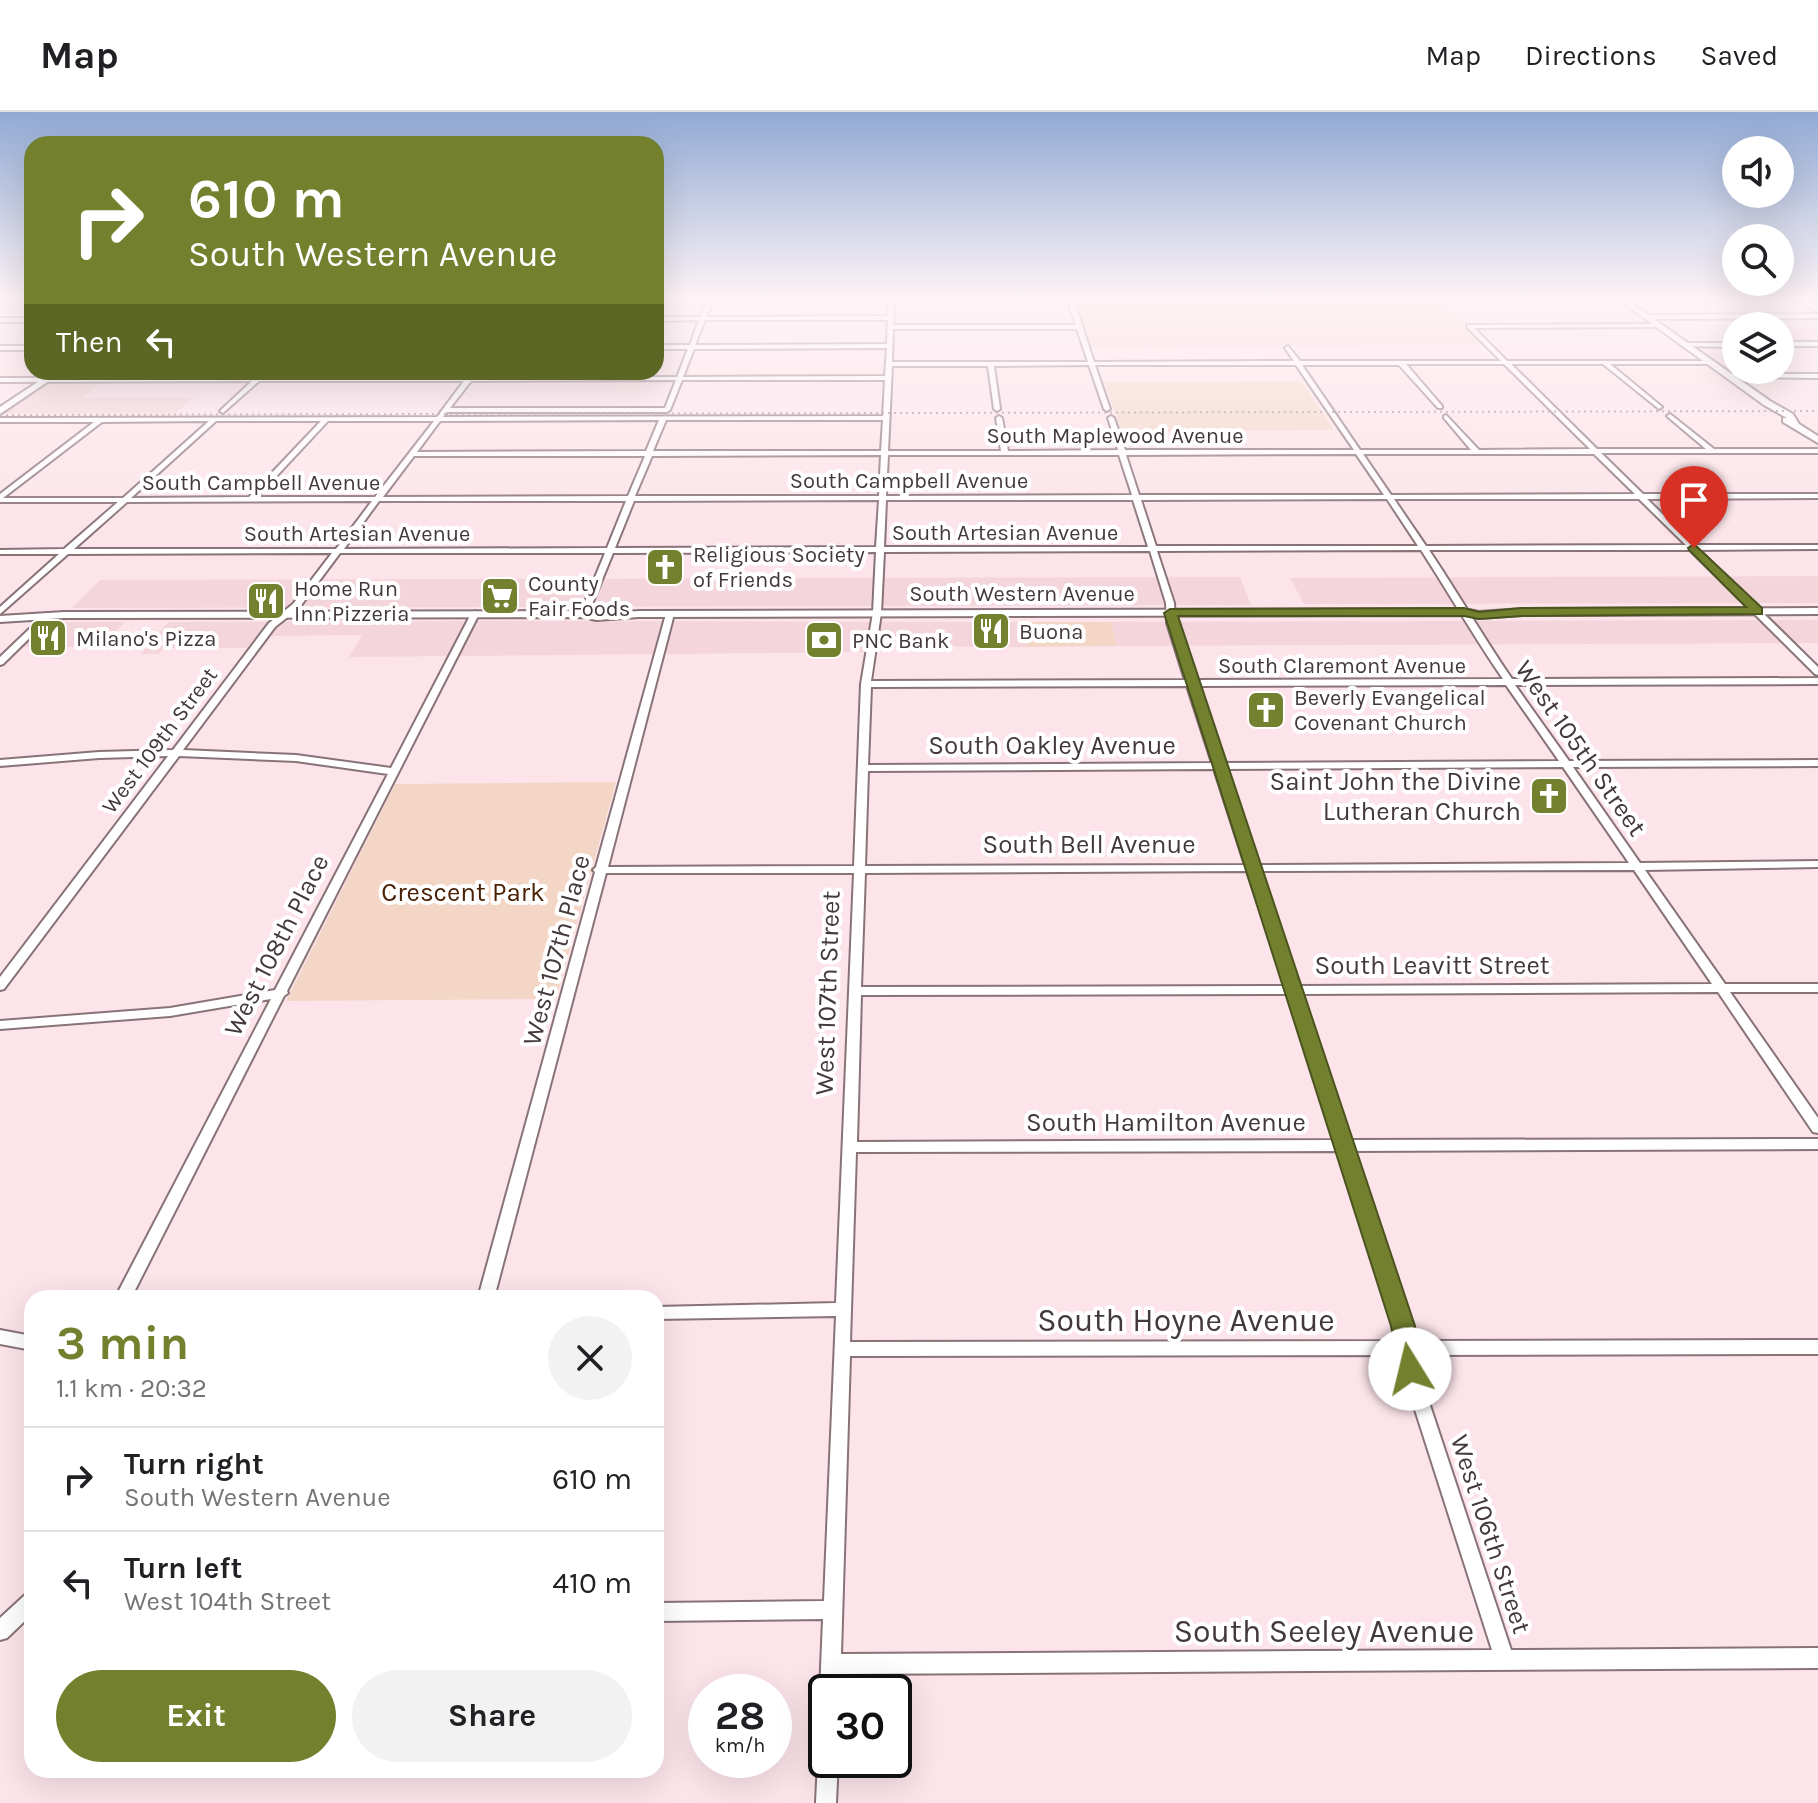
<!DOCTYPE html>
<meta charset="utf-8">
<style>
:root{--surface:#fff;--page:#f2f2f2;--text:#202124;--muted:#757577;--line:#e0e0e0;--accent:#73812f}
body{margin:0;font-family:Karla,sans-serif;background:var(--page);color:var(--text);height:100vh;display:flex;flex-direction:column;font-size:30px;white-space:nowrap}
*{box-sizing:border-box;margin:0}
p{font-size:26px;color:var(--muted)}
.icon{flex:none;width:44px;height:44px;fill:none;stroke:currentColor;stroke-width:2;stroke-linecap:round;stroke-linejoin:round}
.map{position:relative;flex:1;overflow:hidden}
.side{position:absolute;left:24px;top:1178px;width:640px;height:488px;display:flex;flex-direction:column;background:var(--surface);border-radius:24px;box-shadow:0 8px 32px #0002}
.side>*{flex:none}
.top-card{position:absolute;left:24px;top:24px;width:640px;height:244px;border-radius:24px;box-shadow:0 8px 32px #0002;background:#73812f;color:#fff;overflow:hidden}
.fabs{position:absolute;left:1722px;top:24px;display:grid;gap:16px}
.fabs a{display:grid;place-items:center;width:72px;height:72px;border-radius:50%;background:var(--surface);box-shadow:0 8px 32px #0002;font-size:40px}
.speed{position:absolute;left:688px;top:1562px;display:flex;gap:16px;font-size:40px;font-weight:700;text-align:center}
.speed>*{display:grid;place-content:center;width:104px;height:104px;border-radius:50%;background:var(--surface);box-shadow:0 8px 32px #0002;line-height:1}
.speed small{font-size:20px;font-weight:400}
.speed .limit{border:4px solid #111;border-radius:12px;background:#fff;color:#111}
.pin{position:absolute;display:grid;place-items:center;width:68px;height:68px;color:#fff;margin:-82px -34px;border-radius:50% 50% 50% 0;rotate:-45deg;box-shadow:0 0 8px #0007}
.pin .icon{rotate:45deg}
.me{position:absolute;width:88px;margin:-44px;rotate:351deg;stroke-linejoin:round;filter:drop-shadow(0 0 6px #0008)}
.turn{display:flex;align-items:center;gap:28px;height:168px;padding:0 32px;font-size:36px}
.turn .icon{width:104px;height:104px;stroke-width:2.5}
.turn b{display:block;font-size:56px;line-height:68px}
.then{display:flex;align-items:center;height:76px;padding:0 32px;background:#0003;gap:16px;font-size:30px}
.round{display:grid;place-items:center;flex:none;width:84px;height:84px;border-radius:42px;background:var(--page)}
.headline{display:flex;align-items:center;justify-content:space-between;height:136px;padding:0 32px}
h1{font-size:48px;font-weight:700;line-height:60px;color:var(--accent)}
.primary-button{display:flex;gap:16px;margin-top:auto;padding:16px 32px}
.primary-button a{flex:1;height:92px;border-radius:48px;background:var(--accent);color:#fff;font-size:32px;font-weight:700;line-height:92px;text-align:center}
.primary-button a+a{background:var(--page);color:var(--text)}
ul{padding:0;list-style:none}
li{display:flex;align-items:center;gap:24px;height:104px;padding:0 32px;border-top:2px solid var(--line)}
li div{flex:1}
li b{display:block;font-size:30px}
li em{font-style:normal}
header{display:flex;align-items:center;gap:48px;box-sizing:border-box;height:112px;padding:0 40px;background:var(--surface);border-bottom:2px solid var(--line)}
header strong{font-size:38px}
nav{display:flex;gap:44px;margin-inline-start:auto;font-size:28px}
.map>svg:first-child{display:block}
.built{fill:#f4d5db}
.green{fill:#f4d6c7}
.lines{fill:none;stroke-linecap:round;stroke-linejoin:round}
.minor-casing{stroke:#887377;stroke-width:4}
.secondary-casing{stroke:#887377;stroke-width:4}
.minor{fill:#fff;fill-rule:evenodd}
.secondary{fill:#fff;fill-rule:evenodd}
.rail{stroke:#9b8a8e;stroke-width:2;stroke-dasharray:2 4;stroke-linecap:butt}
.route{fill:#73812f;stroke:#4b541f;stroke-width:2}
.labels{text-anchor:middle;stroke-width:8;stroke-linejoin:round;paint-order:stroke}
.far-street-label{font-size:22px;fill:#43393b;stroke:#fff}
.far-poi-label{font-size:22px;fill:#43393b;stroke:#fff;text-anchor:start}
.street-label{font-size:26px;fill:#43393b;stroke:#fff}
.poi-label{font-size:26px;fill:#43393b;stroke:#fff;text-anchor:end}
.park-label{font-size:26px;fill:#4b2106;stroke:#fff}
.near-street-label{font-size:32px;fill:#43393b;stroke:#fff}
</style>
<header>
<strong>Map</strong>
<nav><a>Map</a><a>Directions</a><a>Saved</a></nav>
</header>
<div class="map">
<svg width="1818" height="1691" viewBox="0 0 1818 1691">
<rect width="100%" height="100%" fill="#fce4ea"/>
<path class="built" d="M1739,206h79v24h-30l-8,-6v-10h-29z
M103,269l-20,16h111l-18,16h-171l46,-31z
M1818,464v27l-514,1 -14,-26z
M1240,465l11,28 -1179,3 28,-28z
M1818,508v23l-701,3 -6,-24z
M470,509l552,1 5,25 -144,-1 -2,6 -532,5 13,-22 -99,1 -9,12h-90l-5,6h-18l27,-32z
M44,510h81l-24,25h-82z"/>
<path class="green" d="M1072,186h364l48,47 -396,1z
M1301,269l33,49 -213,2 -16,-50z
M1022,510h89l6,24 -90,1z
M616,670l-60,217 -270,2 109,-217z"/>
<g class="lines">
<g class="minor-casing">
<path id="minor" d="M708,186h6l-8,19 182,-1 1,-18h6l-2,27h183l-9,-27h6l21,64 200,-1 -9,-13 3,-2 12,15h201l-34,-34v-2l191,-1 2,3 -186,1 33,33h204l-2,3h-99l51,42 1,1 -3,2 -56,-45h-92l86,85h109l-38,-32 -1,-1 3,-2 44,35h104v4h-217l42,41h175v4l-171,1 47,46h124v4l-119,1 119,117v8l-3,-1 -125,-124h-261c29,43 54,87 83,129l306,-1v6l-303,1 54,76 249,-1v6l-245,1 67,96 178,-2v6l-173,3 80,114h93v8h-88l88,126v15l-5,-1 -95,-140 -419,2 50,146 469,-1v10l-466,2 59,175 2,15 405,-1v14l-402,1 2,14 93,281 307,-2v20l-978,6v18h-14v8l-3,-1 -3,-7 3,-73 -167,2v-18l168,-2 12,-285 -180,3v-12l180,-4 18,-430h-248l-112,425h-16l117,-426 -2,-2 3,-3 70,-253 4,-3 4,3 -66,253 246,-1 7,-182 12,-71 3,-61 -263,1 -25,61 -4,3 -4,-3 25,-61h-265l-41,55 -24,19 -92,123 113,5 95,13 80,-154 4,-3 4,3 -192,377 1,2 -4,3 -153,302h-16l156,-299 -101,17 -170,13v-8l170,-13 105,-18 113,-216 -92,-13 -117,-5 -175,233 -4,1v-13l168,-221 -69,2 -99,8v-6l99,-8 74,-2 96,-127 24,-19 39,-51 -264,1 -68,60v-7l59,-53h-59v-4l64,-1 54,-47h-118v-8l94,-72h-94v-4l437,-1 27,-36h-205l-36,32 -3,-2 1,-1 31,-29 -252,1v-4l467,-1 5,-4 3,2 -2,2h204l11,-28h-32v-4h34l9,-25 -43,1v-4h45zM705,208h183l-1,24 -192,1zM893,217h184l11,33h-196zM887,236l-2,28 -202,1 11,-28zM1406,252h98l86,85 -111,1 -33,-35 -2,1v2l27,32h-111l-58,-85h97l39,43h4v-2zM1089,253l15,44 3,2 3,-2 -15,-44h201l58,85h-229l-11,-32 -3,-2 -3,2 10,32 -110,1 -6,-33 -3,-2 -3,2 5,33h-113l4,-85h96l6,43 3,2 3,-2 -6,-43zM676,268l-11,28h-215l21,-27zM682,268h203l-2,36 -440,1 4,-5h220l3,-2zM659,308l-13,31 -229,1 23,-31zM666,308h217l-2,31h-228zM209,309l-86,77h-120l99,-76zM216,309h105l-72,76 -118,1zM328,309h106l-59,76h-118zM1356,342l28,41h-245l-13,-40zM1363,342h231l41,40 -244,1zM881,343l-2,41h-244l17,-40zM888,343h231l13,40 -246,1zM414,344h231l-17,40 -245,1zM1387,387l31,47h-262l-15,-46zM1394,387h245l47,46 -260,1zM879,388l-3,47 -261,1 19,-47zM886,388h247l15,47h-264zM372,389l-36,48h-262l53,-47zM379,389h247l-19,47 -263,1zM1421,438c28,43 53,87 82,129l-309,1 -19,-57 -1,-20 -17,-52zM1150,439l16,52 1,20 18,57 -314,1 10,-68 3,-61zM1506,573l53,76 -337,2 -26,-77zM1187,574l25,77 -344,2 3,-78zM1563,655l66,96 -373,2 -32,-96zM1214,657l31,96 -380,1 3,-95zM1634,758l78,114 -415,2 -38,-115zM1247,759l38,115 -424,1 4,-114zM1287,882l48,146 -478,2 4,-147zM1338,1039l57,175 2,15 -547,1 6,-190zM1400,1243l2,14 90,281 -651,4 9,-298z
M1794,186h7l17,10v4z
M1818,202v4l-172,1 -3,-2 3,-2z
M0,206h32v4h-32z
M1780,230h38v4h-38z
M1685,231h51v4l-53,-1z
M0,234h32v4h-32z
M1729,262h89v4l-91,-1z
M45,502l7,2 -49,48 -3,1v-8z
M0,1218l32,6v14l-32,-6z
M32,1480v22l-25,24 -7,2v-22l25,-23z
M826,1639v9h12l-2,43h-20l2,-43 3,-7z"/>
</g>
<g class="secondary-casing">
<path id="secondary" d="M1616,186h8l146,103 23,13 6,10 19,12v7l-35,-21v-4h4l-23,-13z
M53,260h9l-62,42v-7z
M1818,496v6l-296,1 -43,3 -15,-3 -825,2 -43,3 -12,-3 -520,1 -64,4v-6l64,-4 520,-1 12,3 43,-3 825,-2 15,3 43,-3z"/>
</g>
<use href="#minor" class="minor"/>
<use href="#secondary" class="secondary"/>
<path class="rail" d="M0,303l1818,-4"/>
</g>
<linearGradient id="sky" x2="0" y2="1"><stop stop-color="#91aad4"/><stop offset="0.44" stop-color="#fef3f6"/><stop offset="1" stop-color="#fef3f6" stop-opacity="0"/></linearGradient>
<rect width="1818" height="423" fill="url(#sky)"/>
<path class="route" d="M1694,432l68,64v6l-240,2 -43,3 -15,-3h-286l237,710 7,43 -3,8 -9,3 -9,-3 -10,-51 -227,-713 6,-4 294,-1 15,4 43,-4 224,-1 -57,-57 -1,-2z"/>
<defs>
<g id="church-square" transform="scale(2)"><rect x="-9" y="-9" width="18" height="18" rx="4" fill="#73812f" stroke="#fff"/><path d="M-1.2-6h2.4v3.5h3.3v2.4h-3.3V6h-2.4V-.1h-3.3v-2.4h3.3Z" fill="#fff"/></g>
<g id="supermarket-square" transform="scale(2)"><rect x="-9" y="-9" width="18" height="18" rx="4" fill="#73812f" stroke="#fff"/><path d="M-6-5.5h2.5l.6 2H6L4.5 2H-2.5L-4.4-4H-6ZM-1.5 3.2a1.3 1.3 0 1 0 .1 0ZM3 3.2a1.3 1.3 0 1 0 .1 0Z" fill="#fff"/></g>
<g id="restaurant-square" transform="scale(2)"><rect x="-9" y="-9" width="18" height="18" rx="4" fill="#73812f" stroke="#fff"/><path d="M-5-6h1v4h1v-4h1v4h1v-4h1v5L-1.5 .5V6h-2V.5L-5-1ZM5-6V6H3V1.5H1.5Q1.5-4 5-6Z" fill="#fff"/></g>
<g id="bank-square" transform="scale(2)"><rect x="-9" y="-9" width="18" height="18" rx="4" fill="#73812f" stroke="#fff"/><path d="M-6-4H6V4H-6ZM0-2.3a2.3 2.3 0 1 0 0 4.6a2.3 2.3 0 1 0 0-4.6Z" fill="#fff"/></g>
</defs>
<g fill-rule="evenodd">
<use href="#church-square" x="665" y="455"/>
<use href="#supermarket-square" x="500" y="484"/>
<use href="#restaurant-square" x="266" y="489"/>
<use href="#restaurant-square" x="991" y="519"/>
<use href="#restaurant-square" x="48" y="526"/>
<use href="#bank-square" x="824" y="528"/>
<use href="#church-square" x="1266" y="598"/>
<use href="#church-square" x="1549" y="684"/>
</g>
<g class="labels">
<g class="far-street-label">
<text x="1115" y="331">South Maplewood Avenue</text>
<text x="909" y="376">South Campbell Avenue</text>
<text x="261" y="378">South Campbell Avenue</text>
<text x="1005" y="428">South Artesian Avenue</text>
<text x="357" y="429">South Artesian Avenue</text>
<text x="1022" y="489">South Western Avenue</text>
<text x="1342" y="561">South Claremont Avenue</text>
<text transform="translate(159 628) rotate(-53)" y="8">West 109th Street</text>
</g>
<g class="far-poi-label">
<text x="693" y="450">Religious Society<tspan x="693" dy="25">of Friends</tspan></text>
<text x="528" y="479">County<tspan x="528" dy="25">Fair Foods</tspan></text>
<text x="294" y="484">Home Run<tspan x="294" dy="25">Inn Pizzeria</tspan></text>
<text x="1019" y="527">Buona</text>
<text x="76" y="534">Milano's Pizza</text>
<text x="852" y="536">PNC Bank</text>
<text x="1294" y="593">Beverly Evangelical<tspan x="1294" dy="25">Covenant Church</tspan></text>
</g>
<g class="street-label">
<text x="1052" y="642">South Oakley Avenue</text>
<text transform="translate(1581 636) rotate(55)" y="9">West 105th Street</text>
<text x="1089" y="741">South Bell Avenue</text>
<text transform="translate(276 833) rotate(-63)" y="9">West 108th Place</text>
<text transform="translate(556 838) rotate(-75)" y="9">West 107th Place</text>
<text x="1432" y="862">South Leavitt Street</text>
<text transform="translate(827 881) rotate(-88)" y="9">West 107th Street</text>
<text x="1166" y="1019">South Hamilton Avenue</text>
<text transform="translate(1491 1422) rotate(72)" y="9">West 106th Street</text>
</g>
<g class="poi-label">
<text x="1521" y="678">Saint John the Divine<tspan x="1521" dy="30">Lutheran Church</tspan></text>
</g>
<g class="park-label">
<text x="463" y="789">Crescent Park</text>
</g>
<g class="near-street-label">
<text x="1186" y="1219">South Hoyne Avenue</text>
<text x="1324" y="1530">South Seeley Avenue</text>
</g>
</g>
</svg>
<div class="fabs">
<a><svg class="icon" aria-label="sound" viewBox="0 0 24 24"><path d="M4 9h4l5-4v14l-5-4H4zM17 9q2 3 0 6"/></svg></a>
<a><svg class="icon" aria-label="search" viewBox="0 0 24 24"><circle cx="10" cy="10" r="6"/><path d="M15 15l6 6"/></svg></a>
<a><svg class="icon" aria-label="layers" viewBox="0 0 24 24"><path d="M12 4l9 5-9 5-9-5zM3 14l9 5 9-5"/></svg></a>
</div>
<div class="speed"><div>28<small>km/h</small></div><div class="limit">30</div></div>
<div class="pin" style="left:1694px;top:436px;background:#d93025"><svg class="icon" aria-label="arrive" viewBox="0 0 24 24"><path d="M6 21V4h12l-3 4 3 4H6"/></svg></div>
<svg class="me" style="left:1410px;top:1257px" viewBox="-20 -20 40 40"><circle r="19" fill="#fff"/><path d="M0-13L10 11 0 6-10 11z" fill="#73812f"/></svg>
<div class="top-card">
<div class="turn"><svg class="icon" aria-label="right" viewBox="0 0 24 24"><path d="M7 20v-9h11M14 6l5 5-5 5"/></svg><div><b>610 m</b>South Western Avenue</div></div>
<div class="then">Then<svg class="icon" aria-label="left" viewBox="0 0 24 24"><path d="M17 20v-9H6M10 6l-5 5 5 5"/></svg></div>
</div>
<section class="side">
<div class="headline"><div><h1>3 min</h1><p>1.1 km · 20:32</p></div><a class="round"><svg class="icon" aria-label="close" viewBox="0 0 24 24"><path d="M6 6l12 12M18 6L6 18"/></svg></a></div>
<ul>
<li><svg class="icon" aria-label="right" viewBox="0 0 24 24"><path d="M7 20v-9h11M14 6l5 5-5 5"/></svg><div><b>Turn right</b><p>South Western Avenue</p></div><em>610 m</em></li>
<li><svg class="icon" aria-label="left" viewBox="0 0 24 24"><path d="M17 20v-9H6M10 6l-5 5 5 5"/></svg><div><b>Turn left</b><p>West 104th Street</p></div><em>410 m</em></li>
</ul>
<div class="primary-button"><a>Exit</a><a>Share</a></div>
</section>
</div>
